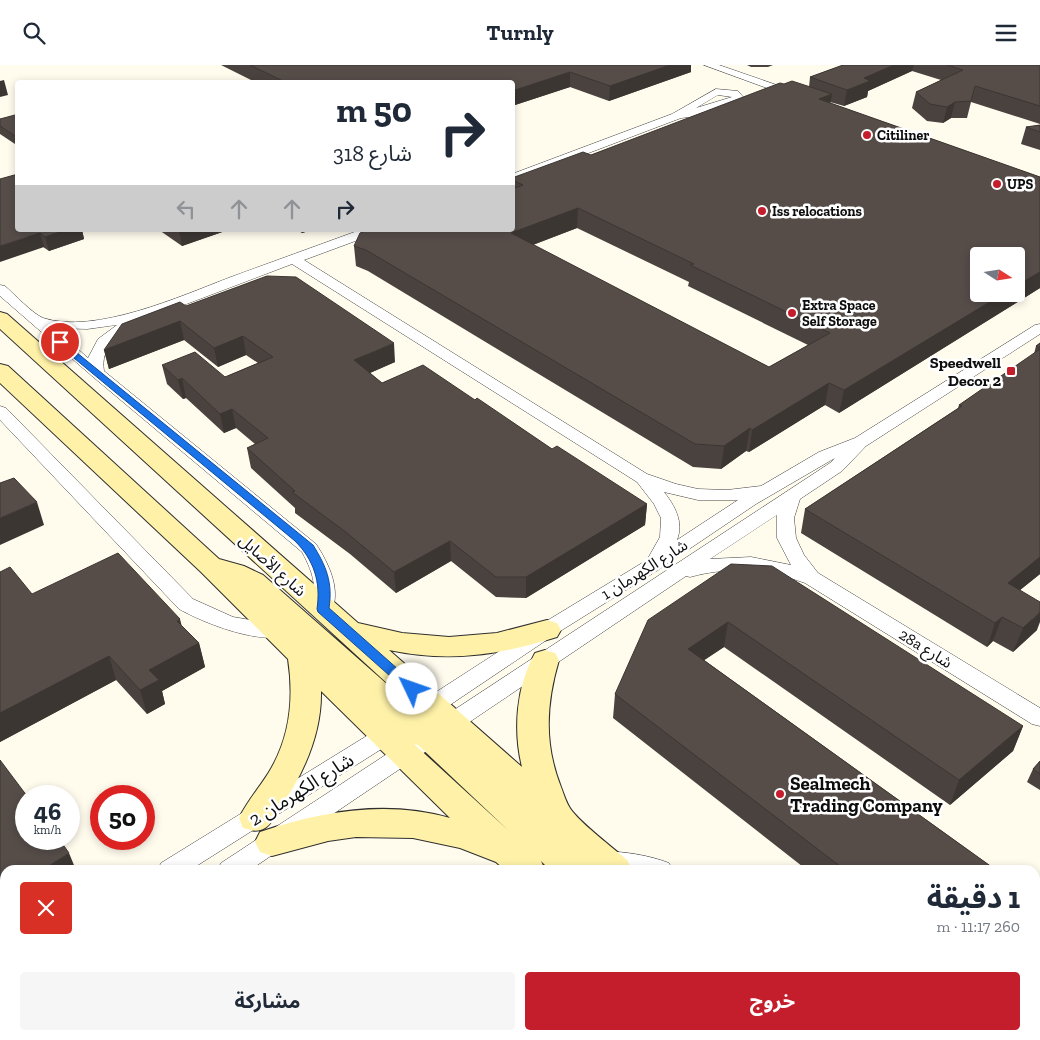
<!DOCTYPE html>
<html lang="ar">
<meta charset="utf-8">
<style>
:root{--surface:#fff;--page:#f6f6f7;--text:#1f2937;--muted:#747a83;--accent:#c41d2b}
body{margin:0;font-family:"Zilla Slab","Noto Sans Arabic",serif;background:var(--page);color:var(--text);direction:rtl;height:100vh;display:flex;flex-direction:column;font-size:19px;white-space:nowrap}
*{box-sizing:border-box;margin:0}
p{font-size:16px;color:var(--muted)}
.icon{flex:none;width:28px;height:28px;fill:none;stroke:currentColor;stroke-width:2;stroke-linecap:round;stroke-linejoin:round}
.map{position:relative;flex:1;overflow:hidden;direction:ltr}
.details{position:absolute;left:0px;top:800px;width:1040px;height:175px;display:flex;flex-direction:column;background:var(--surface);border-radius:15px 15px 0 0;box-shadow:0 2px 8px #0003;direction:rtl}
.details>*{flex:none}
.guide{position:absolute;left:15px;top:15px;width:500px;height:152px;border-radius:5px;box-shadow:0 2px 8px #0003;direction:rtl;background:#fff;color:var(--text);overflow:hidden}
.needle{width:32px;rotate:102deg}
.fabs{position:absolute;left:970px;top:182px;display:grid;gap:10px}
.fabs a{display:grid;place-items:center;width:55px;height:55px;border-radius:5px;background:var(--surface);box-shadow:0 2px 8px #0003;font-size:25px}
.speed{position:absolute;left:15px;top:720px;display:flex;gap:10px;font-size:25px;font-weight:700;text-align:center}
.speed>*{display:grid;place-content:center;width:65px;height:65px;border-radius:50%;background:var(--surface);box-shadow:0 2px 8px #0003;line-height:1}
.speed small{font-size:12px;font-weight:400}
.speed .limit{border:8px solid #d22;background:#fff;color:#111}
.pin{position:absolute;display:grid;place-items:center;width:42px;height:42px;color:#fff;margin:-21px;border:2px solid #fff;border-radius:50%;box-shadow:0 1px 5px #0007}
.me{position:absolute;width:55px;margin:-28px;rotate:312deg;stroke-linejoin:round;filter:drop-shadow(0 0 4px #0008)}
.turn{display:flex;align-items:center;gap:18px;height:105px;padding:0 20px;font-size:22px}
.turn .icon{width:65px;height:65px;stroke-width:2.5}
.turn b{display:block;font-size:35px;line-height:42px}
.lanes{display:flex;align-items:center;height:48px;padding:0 20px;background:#0003;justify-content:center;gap:25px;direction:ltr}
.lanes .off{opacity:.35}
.round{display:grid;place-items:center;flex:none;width:52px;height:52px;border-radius:5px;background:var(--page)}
.headline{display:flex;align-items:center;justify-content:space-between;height:85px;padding:0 20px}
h1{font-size:30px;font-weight:700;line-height:38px}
.button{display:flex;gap:10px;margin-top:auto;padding:10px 20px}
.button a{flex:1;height:58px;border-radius:5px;background:var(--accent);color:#fff;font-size:20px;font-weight:700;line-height:58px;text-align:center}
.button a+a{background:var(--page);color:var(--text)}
header{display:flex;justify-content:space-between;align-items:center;height:65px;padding:0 20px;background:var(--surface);font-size:22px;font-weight:700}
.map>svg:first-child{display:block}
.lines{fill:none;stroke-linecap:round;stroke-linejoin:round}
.minor-casing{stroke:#404040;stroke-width:1}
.secondary-casing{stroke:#2f2f2f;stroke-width:2}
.minor{fill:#fff;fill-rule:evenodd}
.secondary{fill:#fff2a8;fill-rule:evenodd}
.wall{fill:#4a423f;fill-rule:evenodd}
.shaded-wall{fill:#3c3633}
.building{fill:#564d49;stroke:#3c3633;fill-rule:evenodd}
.route{fill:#1a73e8;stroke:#114b97}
.poi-dot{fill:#c41d2b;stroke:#fff;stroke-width:2}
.labels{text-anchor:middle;stroke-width:5;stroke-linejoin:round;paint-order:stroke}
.far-poi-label{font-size:14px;font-weight:bold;fill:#0d0d0d;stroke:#fff;text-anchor:start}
.poi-label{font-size:16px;font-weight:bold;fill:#0d0d0d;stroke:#fff;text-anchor:end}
.street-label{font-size:16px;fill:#0d0d0d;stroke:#fff}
.near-poi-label{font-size:19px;font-weight:bold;fill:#0d0d0d;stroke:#fff;text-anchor:start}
.near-street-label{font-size:19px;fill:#0d0d0d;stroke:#fff}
</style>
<header><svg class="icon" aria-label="menu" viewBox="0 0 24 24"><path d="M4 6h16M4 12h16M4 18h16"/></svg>Turnly<svg class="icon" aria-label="search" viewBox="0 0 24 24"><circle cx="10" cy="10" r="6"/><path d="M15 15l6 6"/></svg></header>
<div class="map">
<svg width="1040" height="975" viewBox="0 0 1040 975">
<rect width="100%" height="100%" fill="#fffbed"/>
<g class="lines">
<g class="minor-casing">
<path id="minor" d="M704,0h15l78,27 1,2 -1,2h-8z
M716,24l22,2 6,7 -1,2 -53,17 -9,1 -169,64v-8l160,-60zM718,30l14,2 -36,11z
M360,165h19l-2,3 -73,27 343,214 29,10 22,5 29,1 34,-4 58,-34 36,-14 180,-113 5,-1v10l-174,112 -24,25 -42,28 -6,19 2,20 8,17 14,18 222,135v18l-8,-2 -227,-141c-39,-14 -75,-17 -115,-6l-4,-1 -436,294h-32l3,-7 609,-400 5,-5 -79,46 -98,66 -104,65 -122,82 -8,2 -8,-2 -3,-6 3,-6 124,-80 107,-65 13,-23 1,-19 -7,-14 -17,-22 -345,-218 -124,47 -31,9 2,3 -2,3c-19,10 -37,21 -33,45l212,173c12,18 27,48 14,70l-7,2 -7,-2c-5,-8 -1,-19 -2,-28 -1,-12 -6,-23 -12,-34l-210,-176 -92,-80v-11l5,1c9,8 28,28 38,32 52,17 138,-22 188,-41 43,-16 86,-31 129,-47zM117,260l-19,14 -10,19 -34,-30 33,1zM664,427l34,8h40l-61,40c7,-18 -2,-34 -13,-48zM777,450v23l14,27 -40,-8 -41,2z
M0,341l6,2 187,191 40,18 53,9 3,5 -3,5c-29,8 -82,-13 -107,-27l-179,-189z
M394,657l8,2 3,6 -3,6 -212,134h-32l3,-7 225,-139z
M604,786c22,1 44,4 65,12l3,7h-72l-5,-2 -3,-7 3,-7z
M5,910v48l-5,2v-48z
M608,970h31l2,5h-31z
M860,970h32l2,5h-32z"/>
</g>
<g class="secondary-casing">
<path id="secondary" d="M0,247l7,2 351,309 44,10 47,4 48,-4 50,-13 10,3 4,7 -4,7c-58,18 -107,26 -168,13l133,117c-9,-36 -6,-81 13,-114l10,-3 10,3 4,7c-13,44 -15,84 2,127 3,8 6,18 11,24 13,16 39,35 55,49l5,10h-40l-3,-3 1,3h-40l-9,-9 4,9h-40l-9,-8 -36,-14 -47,-10 -57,-1 -28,4 -56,15 -12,-4 -5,-10 5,-10c60,-21 128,-32 190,-14l-129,-127c1,43 -18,84 -42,119 -4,5 -8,15 -14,18 -8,5 -14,2 -22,0l-4,-10c8,-16 20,-30 30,-46 21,-34 25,-74 19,-113l-87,-87 -201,-189v-19l8,2 211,193 25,7 19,9 150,132 -413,-378zM414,679l4,1 91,86 -94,-86z
M683,970h41l2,5h-41z
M780,970h42l2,5h-42z"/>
</g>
<use href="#minor" class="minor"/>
<use href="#secondary" class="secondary"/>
</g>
<path class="wall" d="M221,0h470v7l-82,29 -39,-14 -58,19v-23h-255z
M747,0h26l-5,2h-17z
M843,0h197v59l-69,-22 -4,16h-16l-8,5 -16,-2 -15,-13 4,-16 25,-12 -29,-9 -44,20 -1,6 -23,9 -14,-4v1l210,74v111l-201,125 -14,-8 -76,47 -3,-1 -25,18 -28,-2 -325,-196 -12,-5 -2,-20 158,-16v-52l79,-23 193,-71 25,3 1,-10zM577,163l112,54 -1,4 120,59 -39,22 -236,-122z
M18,52v29l-18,-12v-15z
M1040,60v25l-19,-6 5,-17z
M18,165h64l2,9 -35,12z
M159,165h69l-46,16z
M297,165h15l-10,3z
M186,241l209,56 -25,11 12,10 93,17 77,49 95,55 -2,21 -119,73 -30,-1 -45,-36 -55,32 -46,-39 -55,-41v-5l-44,-40 -4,-20 8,-4 -19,-16 -12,5 -38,-35 -3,1 -16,-15 -5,-19 63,12 33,-14 -12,-8 -28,12 -34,-27 -75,29 -5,-19z
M1040,278v231l-20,16 17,40 -24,22 -20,-11 -6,6 -186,-114 4,-24 153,-101 1,-3 75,-51 2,-8z
M731,499l292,162 -10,25 -63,54 -226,-158 -20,13 292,210h-189l-194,-152 2,-24z
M0,507l32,22 150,32 17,17 6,24 -43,24 3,13 -18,10 -31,-34 -116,62z
M1040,696v29l-13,-8 6,-13z
M1035,833l5,3v139h-15l-7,-5h17z
M266,970h141l4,5h-141z
M439,970h126l4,5h-126z"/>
<path class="shaded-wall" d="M670,0h21v7l-82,29 1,-15z
M894,0h20l-2,6 -44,20 -1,6 -23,9 3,-16 17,-12z
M570,7v15l-58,19v-15z
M4,15l4,15 -8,2v-16z
M832,29l-3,18 -10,-13z
M955,37l-4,16 -8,5 4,-16z
M578,143l-1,20 -66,25v-20z
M66,165h16l2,9 -35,12 -4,-14z
M179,165h49l-46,16z
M302,165h10l-10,3z
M40,168l4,14 -44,15v-16z
M1040,207v16l-201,125 5,-23 159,-96h13v-8z
M180,256l4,19 -75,29 -5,-19z
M243,271l3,19 -28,12 -4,-19z
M394,278l1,19 -39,17 -2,-19z
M182,313l4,20 -3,1 -5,-19z
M829,318l-4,22 -76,47 3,-22z
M232,344l4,19 -12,5 -4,-19z
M750,363l-4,23 -25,18 3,-23z
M37,437l7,23 -44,20v-27z
M647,439l-2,21 -119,73v-21z
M450,476l1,20 -55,32 -2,-21z
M1040,492v17l-41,33 9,-24z
M1040,547v10l-3,8 -24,22 10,-24z
M1002,552l-9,24 -6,6 8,-24z
M180,554l6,24 -9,-22z
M728,557l-4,25 -39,26 3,-24z
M199,578l6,24 -43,24 3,13 -18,10 -7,-24 9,-20z
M109,591l7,24 -116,62v-29z
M1023,661l-10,25 -63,54 9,-25z
M69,788l7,17h-34z
M5,828v30l-5,3v-30z"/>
<path class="building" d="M250,0h420l-60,21 -40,-14 -58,19v-8h-225z
M843,0h51l-30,13 6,3 -23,9 -37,-13z
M947,0h93v41l-65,-20 -4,15 -16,1 -8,5 -17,-3 -14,-12 47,-22z
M792,16l40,13 -13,5 221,78v95l-24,14v-30h-37v38h24l-159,96 -15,-7 -77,47 -2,-2 -26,18 -29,-2 -329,-194 -12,-4 6,-13 8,-3h144v-41l11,-4 -11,-5v-2l71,-26 8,3 189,-72 4,1zM578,143l116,56 -4,1 140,68 -61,34 -258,-134z
M15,50l3,2v21l-18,-12v-7z
M1040,60v7l-14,-5z
M18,109v56h48l-21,7 -5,-4 -40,13v-67z
M267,211l29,1 98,66 -40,17 28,23 41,-18 52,35 2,-2 75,51 5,-3 90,58 -121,73h-30l-46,-36 -56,31 -47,-39 -55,-41 3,-1 -48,-43 21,-10 -36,-29 -12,5 -38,-36 -4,2 -16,-15 33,-13 30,25 48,-20 -30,-21 -29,12 -34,-27 -76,29 18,-26 58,-22 6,4z
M1040,278v5l-4,-2z
M1040,284v208l-32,26 32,19v10l-17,16 -21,-11 -7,6 -190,-114 157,-103 -3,-1z
M14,413l23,24 -37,16v-35z
M118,488l62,66 -3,2 22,22 -50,27 10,10 -19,10 -31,-34 -109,57v-141l10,-5 22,27z
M731,499l41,2 251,160 -64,54 -231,-158 -40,27 308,221h-151l-230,-176 33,-74z
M0,695l27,36h-1v43h33l10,14 -27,17h-37v23l-5,3z
M1040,696v13l-7,-5z
M1035,833l5,3v118l-5,-4z
M27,970h178l3,5h-188z
M277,970h130l4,5h-130z
M457,970h108l4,5h-107z"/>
<path class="route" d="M60,274l253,206c13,21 20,37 16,63l88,78 2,3 -2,3h-9l-90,-80 -1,-3c4,-27 -3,-49 -22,-68l-238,-197v-4z"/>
<g class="poi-dot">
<circle cx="867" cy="70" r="5"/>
<circle cx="997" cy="119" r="5"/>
<circle cx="762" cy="146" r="5"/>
<circle cx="792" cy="248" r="5"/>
<rect x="1006" y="301" width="10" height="10" rx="2.5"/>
<circle cx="780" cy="729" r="5"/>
</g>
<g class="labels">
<g class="far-poi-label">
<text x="877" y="75">Citiliner</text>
<text x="1007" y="124">UPS</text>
<text x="772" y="151">Iss relocations</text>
<text x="802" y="245">Extra Space<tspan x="802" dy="16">Self Storage</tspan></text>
</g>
<g class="poi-label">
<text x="1001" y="303">Speedwell<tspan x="1001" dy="18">Decor 2</tspan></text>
</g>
<g class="street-label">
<text transform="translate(273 500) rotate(42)" y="6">شارع الأصايل</text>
<text transform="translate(644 504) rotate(-32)" y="6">شارع الكهرمان 1</text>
<text transform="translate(926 583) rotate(32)" y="6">28a شارع</text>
</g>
<g class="near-poi-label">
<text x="790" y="725">Sealmech<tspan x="790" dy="22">Trading Company</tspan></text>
</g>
<g class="near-street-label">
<text transform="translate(301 724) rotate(-32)" y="7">شارع الكهرمان 2</text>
</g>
</g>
</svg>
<div class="fabs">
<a><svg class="needle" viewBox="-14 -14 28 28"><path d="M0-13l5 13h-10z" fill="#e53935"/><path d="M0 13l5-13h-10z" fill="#747a83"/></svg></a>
</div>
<div class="speed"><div>46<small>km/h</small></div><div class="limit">50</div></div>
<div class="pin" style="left:60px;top:277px;background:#d93025"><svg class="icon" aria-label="arrive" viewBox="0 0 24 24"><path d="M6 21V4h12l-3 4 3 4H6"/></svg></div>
<svg class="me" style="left:412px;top:624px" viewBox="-20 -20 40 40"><circle r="19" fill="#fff"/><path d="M0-13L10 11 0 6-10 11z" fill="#1a73e8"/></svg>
<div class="guide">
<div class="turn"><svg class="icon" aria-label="right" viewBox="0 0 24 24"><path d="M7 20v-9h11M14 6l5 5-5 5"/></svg><div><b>50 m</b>شارع 318</div></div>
<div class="lanes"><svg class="icon off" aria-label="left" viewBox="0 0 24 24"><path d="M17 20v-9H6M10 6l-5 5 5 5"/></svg><svg class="icon off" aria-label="ahead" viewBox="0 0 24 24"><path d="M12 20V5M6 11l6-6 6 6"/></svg><svg class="icon off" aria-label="ahead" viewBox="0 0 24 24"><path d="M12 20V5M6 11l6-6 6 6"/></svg><svg class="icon" aria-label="right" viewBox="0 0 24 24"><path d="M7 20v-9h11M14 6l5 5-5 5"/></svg></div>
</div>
<section class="details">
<div class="headline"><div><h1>1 دقيقة</h1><p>260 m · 11:17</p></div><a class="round" style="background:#d93025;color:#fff"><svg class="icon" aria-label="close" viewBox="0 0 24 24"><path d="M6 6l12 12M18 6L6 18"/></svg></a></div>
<div class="button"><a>خروج</a><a>مشاركة</a></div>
</section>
</div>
